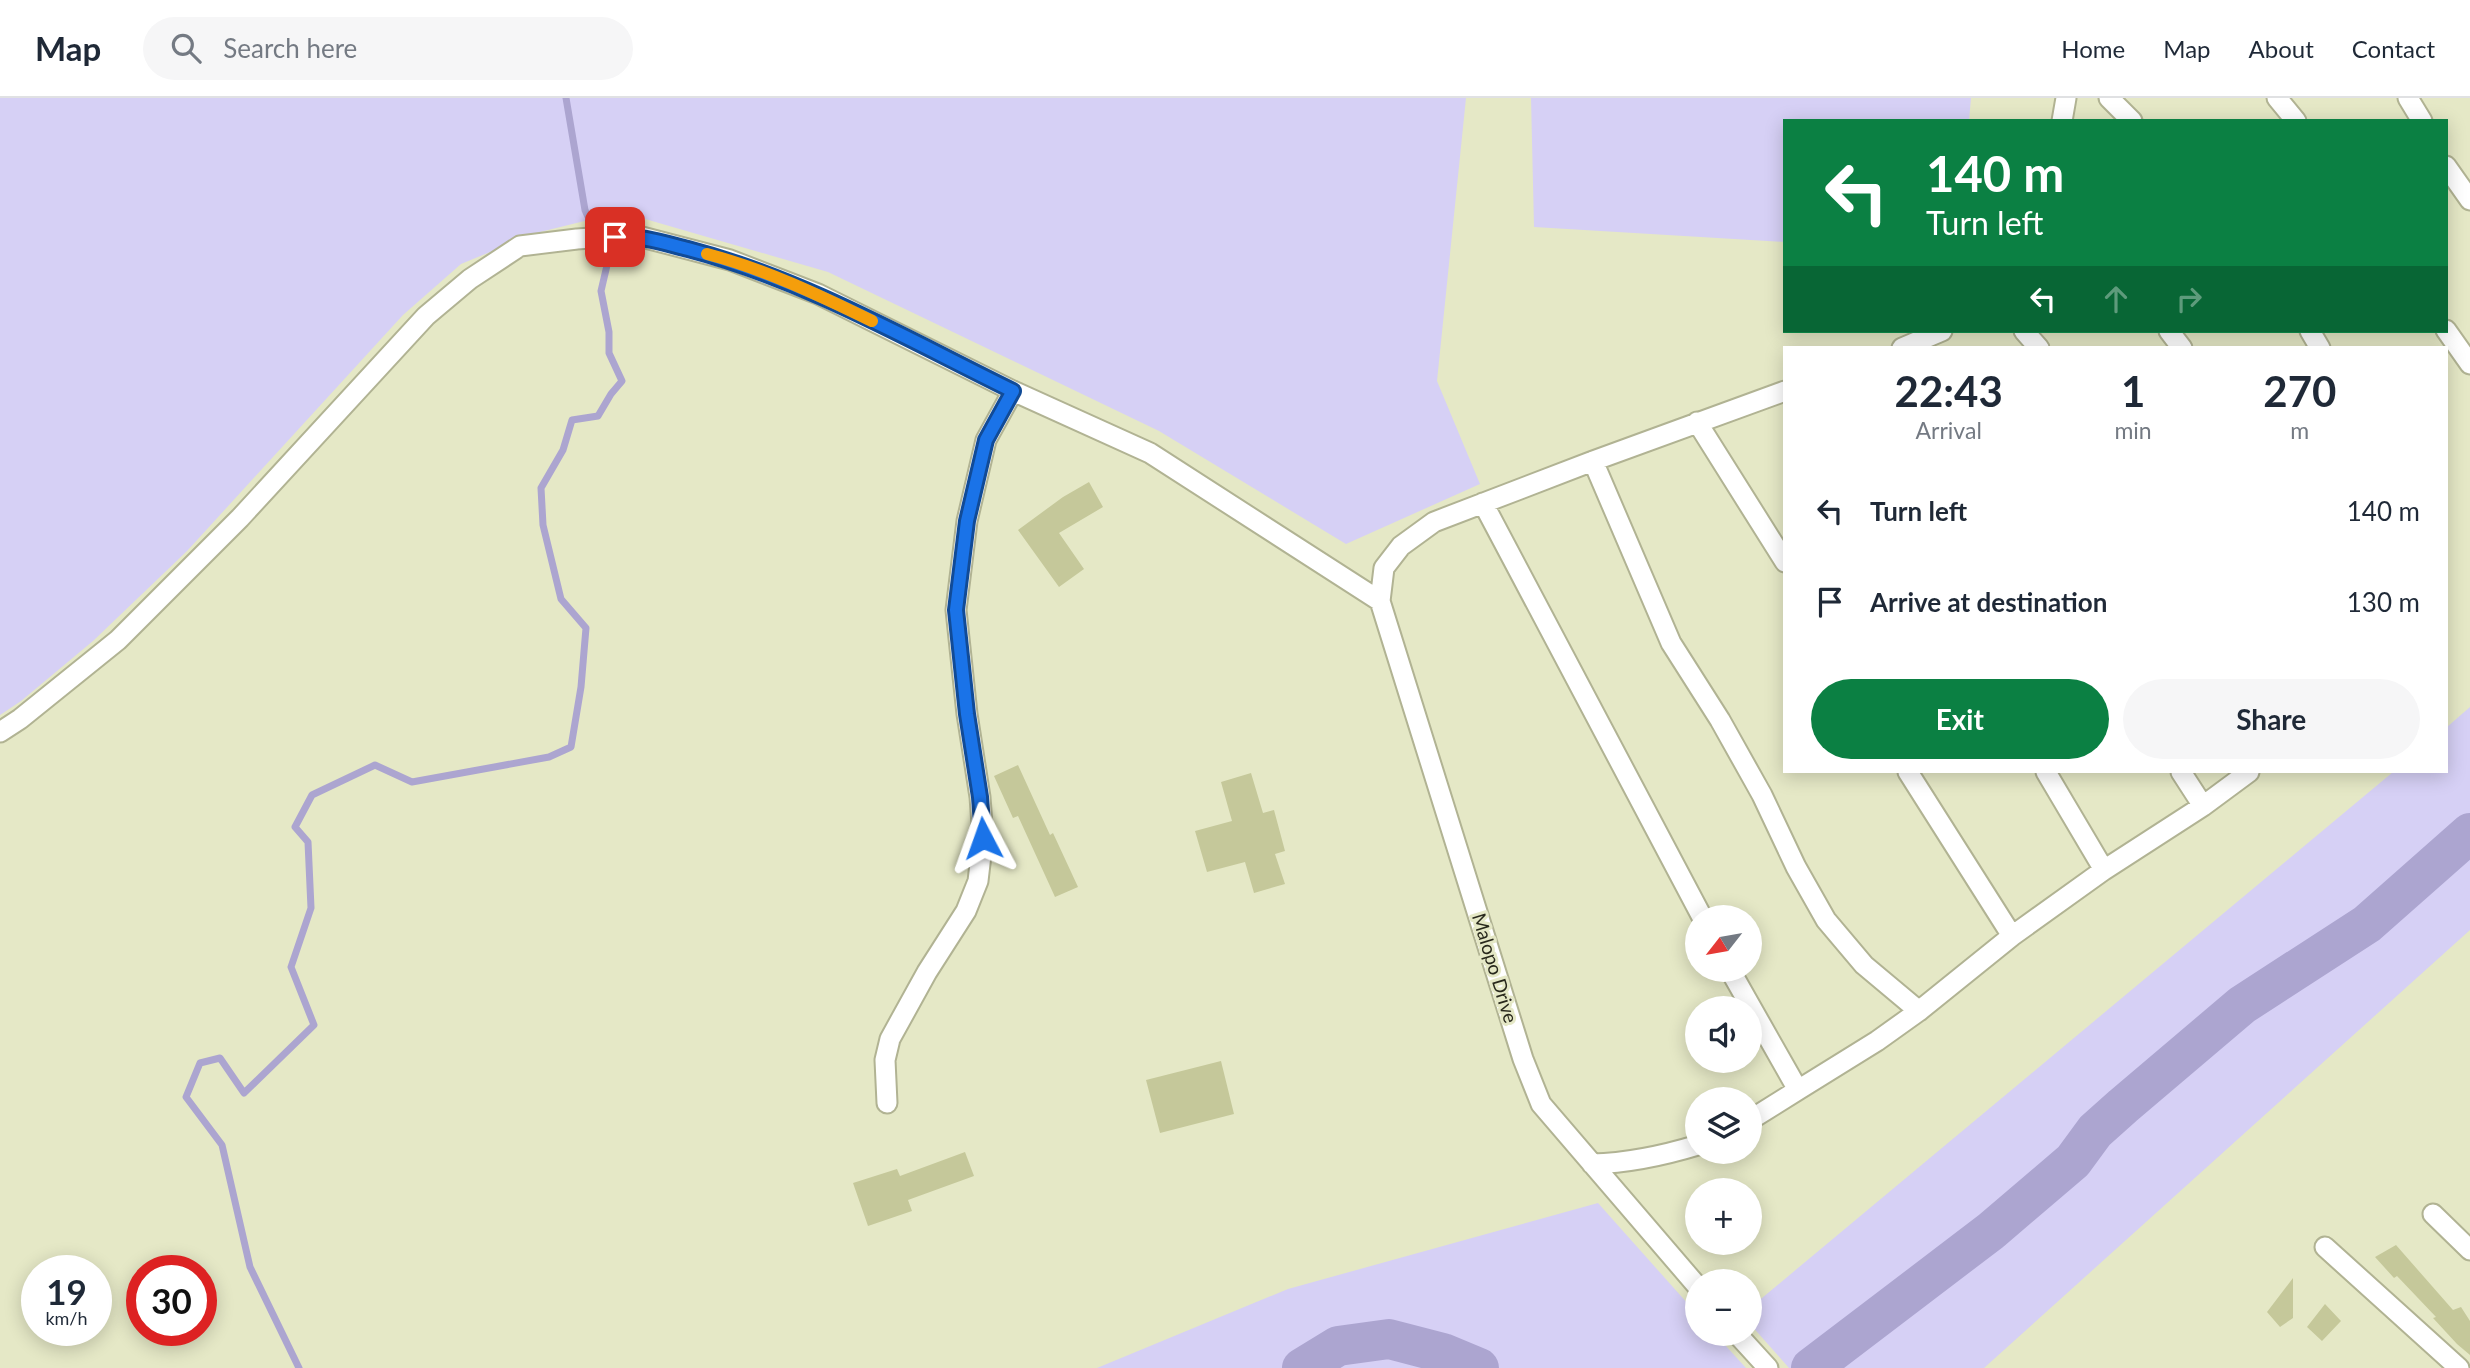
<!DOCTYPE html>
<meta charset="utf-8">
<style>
:root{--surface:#fff;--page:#f6f6f7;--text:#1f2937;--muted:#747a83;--line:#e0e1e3;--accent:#0b8043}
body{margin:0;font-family:Lato,sans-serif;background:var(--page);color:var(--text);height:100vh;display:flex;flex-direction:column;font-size:26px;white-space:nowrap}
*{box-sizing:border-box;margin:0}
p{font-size:23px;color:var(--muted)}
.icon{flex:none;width:38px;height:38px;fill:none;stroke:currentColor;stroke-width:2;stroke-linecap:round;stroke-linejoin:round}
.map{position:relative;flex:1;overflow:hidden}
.side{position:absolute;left:1783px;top:248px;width:665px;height:427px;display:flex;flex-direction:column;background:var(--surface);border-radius:0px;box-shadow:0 4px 18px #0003}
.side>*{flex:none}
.banner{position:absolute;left:1783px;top:21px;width:665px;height:214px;border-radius:0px;box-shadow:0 4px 18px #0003;background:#0b8043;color:#fff;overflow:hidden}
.needle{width:46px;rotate:239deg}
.tools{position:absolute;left:1685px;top:807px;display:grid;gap:14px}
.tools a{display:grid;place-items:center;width:77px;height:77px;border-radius:50%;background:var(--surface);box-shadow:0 4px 18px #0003;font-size:35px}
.speed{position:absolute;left:21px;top:1157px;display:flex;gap:14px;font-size:35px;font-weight:700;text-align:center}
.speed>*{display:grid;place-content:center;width:91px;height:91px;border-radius:50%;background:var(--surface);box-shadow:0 4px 18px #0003;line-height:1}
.speed small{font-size:18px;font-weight:400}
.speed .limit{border:10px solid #d22;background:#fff;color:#111}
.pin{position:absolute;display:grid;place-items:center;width:60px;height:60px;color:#fff;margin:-30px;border-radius:14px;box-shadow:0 4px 10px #0006}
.me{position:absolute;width:77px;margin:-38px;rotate:356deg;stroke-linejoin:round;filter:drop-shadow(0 0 5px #0008)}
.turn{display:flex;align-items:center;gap:24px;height:147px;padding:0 28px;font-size:32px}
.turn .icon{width:91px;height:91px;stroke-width:2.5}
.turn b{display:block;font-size:49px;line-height:60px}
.lanes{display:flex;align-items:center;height:66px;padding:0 28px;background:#0003;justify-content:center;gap:35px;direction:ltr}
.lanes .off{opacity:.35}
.eta{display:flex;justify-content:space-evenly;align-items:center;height:119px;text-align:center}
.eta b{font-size:42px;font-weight:700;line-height:49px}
.action{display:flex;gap:14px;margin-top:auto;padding:14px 28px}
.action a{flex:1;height:80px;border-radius:42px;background:var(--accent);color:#fff;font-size:28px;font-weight:700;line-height:80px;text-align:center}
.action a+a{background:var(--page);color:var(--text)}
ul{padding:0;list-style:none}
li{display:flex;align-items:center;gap:21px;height:91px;padding:0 28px}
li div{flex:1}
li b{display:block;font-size:26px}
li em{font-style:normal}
header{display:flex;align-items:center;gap:42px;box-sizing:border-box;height:98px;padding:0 35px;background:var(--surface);border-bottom:2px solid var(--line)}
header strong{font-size:33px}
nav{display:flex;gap:38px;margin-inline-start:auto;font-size:24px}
.search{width:490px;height:63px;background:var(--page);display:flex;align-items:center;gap:18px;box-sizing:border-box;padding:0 24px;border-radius:38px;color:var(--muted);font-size:26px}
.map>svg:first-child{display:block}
.green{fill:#d6d0f5}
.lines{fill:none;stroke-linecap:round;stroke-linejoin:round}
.stream{stroke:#aca5d0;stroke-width:7}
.river{stroke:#aca5d0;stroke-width:40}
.building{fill:#c5c89a}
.minor-casing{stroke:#b1b393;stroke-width:23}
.minor{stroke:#fff;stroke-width:19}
.route-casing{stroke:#114b97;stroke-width:18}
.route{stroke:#1a73e8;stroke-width:12}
.slow{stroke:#f59e0b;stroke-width:12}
.labels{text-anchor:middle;stroke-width:6;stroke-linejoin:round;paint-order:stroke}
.street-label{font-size:19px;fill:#28281c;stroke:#e5e8c6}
</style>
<header>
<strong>Map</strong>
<div class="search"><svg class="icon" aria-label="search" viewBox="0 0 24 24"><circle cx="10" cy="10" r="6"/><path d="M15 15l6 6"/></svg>Search here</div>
<nav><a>Home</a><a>Map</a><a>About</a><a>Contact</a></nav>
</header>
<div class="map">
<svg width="2470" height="1270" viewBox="0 0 2470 1270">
<rect width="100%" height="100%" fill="#e5e8c6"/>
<path class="green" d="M0,0h1466l-29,283 43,103 -134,60 -187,-113 -331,-159 -207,-60 -85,21 -75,31 -58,51 -216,236 -94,90 -72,60 -21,14z
M1531,0h440l-2,23h-184v121l-251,-15z
M2470,609v223l-486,438h-195l-39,-44v-16l643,-536h53l1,-45z
M1598,1105l99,111 1,20h17l31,34h-649l191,-79z"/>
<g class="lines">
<path class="stream" d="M299,1270l-49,-101 -28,-122 -36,-48 14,-34 20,-5 24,35 70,-68 -23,-58 20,-59 -3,-66 -13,-15 17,-32 63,-30 37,17 137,-25 22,-10 10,-60 5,-59 -25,-29 -18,-74 -2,-37 22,-38 9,-30 26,-4 13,-22 11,-13 -13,-28v-21l-8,-41 7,-30 -23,-51 -19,-112"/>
<path class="river" d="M1302,1270l36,-22 51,-7 54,14 36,15
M1811,1270l180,-137 82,-70 22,-30 28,-25 119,-101 125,-81 103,-91"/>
</g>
<path class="building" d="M1089,384l14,25 -44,26 25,36 -25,18 -41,-57 45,-33z
M1018,667l32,70 3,-2 25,54 -23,10 -37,-81 -5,2 -19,-42z
M1251,675l12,40 11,-3 11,41 -10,3 10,30 -31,9 -9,-31 -38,10 -12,-41 37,-10 -11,-39z
M1221,963l13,53 -74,19 -14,-53z
M965,1054l9,24 -66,24 4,11 -44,15 -15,-43 44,-14 3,7z
M2396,1147l57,65 8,-3 9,14v34l-13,-11 -24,-26 3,-1 -39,-41 -3,2 -19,-21z
M2293,1180v40l-13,9 -13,-15z
M2325,1206l16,17 -19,20 -15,-14z"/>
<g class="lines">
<g class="minor-casing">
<path id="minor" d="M2109,0l23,23
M2277,0l19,23
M2408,0l14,23
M2062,23l4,-23
M2446,68l24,34
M2446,232l24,34
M2024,233l15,17
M2169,233l13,17
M2310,233l10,17
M1902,250l40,-17
M1697,324l88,140
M1593,363l78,182 49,77 42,75 34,72 30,53 38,45 55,46
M1483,405l219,414
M0,634l20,-13 98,-79 122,-122 186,-202 44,-37 50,-33 57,-7 57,-4 96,25 88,34 195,97 137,62 230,148
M1908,674l104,164 92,-66 99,-64 46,-34
M2046,674l58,98
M2181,674l22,34
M1730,872l68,120 79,-49 42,-30 93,-75
M887,1005l-2,-43 5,-21 37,-67 39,-61 12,-30 5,-43 -3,-41 -13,-83 -11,-104 11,-89 19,-81 27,-49
M1750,1022l48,-30
M1592,1066c37,-1 70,-8 106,-19
M2433,1116l37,36
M2325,1149l134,121
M1698,1189l-157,-183 -18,-45 -143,-458 4,-33 17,-22 33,-24 159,-61 192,-70
M1737,1236l31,34"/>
</g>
<use href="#minor" class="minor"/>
</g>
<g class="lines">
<g class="route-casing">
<path id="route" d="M615,139c25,-2 49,6 73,12 115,30 219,90 325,142l-27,49 -19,81 -11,89 11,104 13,83 3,41"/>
</g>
<use href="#route" class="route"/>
<path class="slow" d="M707,156c57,15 112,41 165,67"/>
</g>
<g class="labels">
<g class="street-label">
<text transform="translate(1495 870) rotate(73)" y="7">Malopo Drive</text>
</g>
</g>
</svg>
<div class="tools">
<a><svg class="needle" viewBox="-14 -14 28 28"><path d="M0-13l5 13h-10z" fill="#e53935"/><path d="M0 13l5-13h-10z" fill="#747a83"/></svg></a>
<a><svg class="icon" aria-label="sound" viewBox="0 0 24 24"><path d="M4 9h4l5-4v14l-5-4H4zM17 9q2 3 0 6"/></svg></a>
<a><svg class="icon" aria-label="layers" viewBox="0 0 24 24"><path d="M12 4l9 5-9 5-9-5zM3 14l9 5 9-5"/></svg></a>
<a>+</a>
<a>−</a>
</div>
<div class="speed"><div>19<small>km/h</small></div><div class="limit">30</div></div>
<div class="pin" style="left:615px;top:139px;background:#d93025"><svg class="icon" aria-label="arrive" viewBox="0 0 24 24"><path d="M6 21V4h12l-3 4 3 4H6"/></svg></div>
<svg class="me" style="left:983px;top:740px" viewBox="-20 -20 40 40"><path d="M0-17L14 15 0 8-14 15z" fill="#1a73e8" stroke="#fff" stroke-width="4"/></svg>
<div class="banner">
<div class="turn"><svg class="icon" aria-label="left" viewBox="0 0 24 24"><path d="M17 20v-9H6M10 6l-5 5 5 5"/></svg><div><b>140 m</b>Turn left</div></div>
<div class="lanes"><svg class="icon" aria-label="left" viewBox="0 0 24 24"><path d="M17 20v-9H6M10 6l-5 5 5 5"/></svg><svg class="icon off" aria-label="ahead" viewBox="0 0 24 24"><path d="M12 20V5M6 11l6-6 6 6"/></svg><svg class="icon off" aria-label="right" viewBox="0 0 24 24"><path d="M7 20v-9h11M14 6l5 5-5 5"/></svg></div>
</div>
<section class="side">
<div class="eta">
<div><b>22:43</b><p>Arrival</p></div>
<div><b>1</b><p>min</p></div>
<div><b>270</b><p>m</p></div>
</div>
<ul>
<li><svg class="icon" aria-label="left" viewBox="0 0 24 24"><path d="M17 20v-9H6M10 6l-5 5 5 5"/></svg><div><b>Turn left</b></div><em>140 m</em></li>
<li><svg class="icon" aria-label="arrive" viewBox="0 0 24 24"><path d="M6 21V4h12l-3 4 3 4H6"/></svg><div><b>Arrive at destination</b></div><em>130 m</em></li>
</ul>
<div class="action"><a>Exit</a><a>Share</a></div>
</section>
</div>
